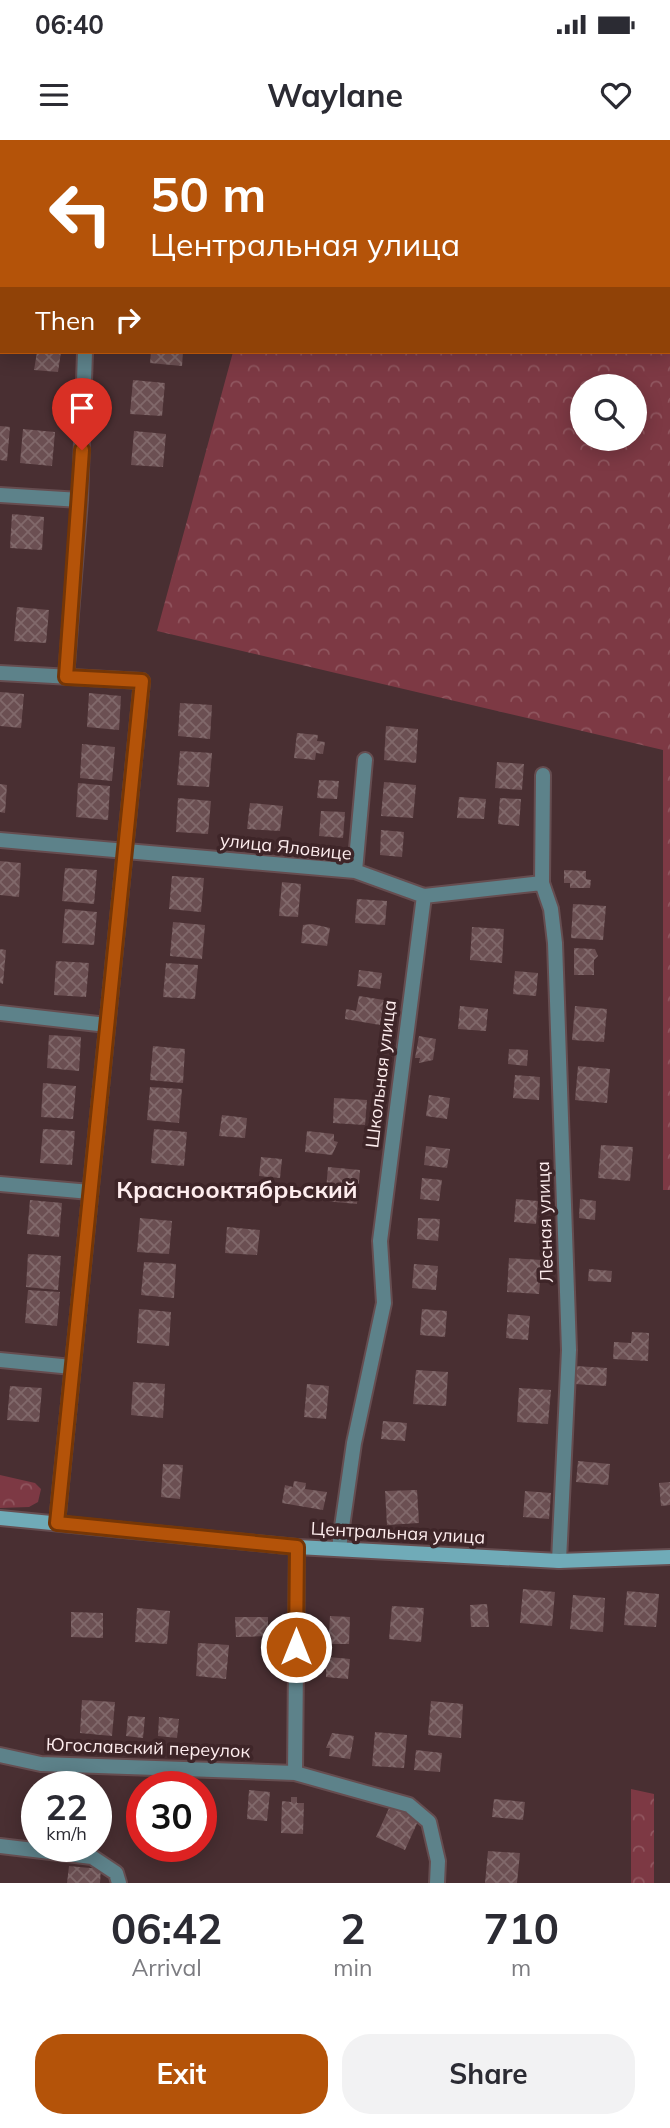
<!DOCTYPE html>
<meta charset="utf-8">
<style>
:root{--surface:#fff;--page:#f2f2f3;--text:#2b2b33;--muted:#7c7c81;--accent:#b45309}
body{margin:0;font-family:Mulish,sans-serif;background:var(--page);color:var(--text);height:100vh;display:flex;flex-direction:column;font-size:26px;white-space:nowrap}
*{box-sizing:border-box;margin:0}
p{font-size:23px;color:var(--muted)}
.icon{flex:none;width:38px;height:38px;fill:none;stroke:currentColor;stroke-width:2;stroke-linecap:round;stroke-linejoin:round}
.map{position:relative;height:1743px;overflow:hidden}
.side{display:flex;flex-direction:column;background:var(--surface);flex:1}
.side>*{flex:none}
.guide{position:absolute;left:0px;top:0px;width:670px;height:214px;box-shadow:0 4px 18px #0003;background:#b45309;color:#fff;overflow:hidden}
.controls{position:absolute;left:570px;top:234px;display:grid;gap:14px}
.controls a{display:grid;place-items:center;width:77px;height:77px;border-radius:50%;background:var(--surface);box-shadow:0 4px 18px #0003;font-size:35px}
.speed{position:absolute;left:21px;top:1631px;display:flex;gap:14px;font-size:35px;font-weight:700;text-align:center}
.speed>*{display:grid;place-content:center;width:91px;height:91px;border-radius:50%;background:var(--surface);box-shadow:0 4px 18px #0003;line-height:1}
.speed small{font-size:18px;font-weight:400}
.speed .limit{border:10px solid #d22;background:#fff;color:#111}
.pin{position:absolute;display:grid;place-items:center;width:60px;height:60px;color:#fff;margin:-72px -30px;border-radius:50% 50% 50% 0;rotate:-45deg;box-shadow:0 0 7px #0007}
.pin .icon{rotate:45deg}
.me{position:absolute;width:77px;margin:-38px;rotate:0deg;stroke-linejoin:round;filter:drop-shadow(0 0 5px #0008)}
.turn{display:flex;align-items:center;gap:24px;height:147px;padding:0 35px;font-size:32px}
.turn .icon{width:91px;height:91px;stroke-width:2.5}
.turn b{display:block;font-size:49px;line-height:60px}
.then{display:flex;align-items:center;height:66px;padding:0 35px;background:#0003;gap:14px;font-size:26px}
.eta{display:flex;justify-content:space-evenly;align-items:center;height:119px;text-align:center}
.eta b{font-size:42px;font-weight:700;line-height:49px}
.primary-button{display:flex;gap:14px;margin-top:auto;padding:14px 35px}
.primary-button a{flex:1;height:80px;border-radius:28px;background:var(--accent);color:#fff;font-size:28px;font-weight:700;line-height:80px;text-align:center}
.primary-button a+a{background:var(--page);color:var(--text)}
.status{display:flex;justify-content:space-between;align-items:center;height:49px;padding:0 35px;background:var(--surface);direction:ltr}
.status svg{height:19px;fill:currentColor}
header{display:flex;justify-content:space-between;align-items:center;height:91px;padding:0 35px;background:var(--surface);font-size:32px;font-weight:700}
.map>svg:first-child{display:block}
.forest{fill:url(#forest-crowns);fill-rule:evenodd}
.building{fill:url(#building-cross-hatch)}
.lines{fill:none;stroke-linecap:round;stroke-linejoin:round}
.street-casing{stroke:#664d50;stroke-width:18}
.secondary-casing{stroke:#664d50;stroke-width:18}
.street{stroke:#5d828a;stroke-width:14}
.secondary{stroke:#70abb8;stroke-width:14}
.route-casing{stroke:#753606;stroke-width:18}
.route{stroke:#b45309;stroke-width:12}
.labels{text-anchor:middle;stroke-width:7;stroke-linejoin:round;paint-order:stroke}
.street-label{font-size:18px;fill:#feedee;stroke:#3e2528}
.district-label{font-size:24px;font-weight:bold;fill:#feedee;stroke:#3e2528}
</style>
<div class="status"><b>06:40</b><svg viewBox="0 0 49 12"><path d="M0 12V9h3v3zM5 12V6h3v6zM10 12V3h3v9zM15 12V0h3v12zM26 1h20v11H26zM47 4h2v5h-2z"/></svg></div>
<header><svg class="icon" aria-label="menu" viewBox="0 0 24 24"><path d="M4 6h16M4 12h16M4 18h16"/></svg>Waylane<svg class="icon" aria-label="heart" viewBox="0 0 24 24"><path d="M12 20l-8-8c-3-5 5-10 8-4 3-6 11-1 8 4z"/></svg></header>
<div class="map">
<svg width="670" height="1743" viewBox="0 0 670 1743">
<defs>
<pattern id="forest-crowns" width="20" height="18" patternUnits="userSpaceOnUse" patternTransform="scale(1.75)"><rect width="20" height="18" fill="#7d3944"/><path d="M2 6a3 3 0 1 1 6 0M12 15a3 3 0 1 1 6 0" fill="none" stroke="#90565f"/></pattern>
<pattern id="building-cross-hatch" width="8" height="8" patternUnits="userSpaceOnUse" patternTransform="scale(1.75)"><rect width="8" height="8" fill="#6b4f52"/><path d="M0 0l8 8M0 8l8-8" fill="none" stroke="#81696b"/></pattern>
</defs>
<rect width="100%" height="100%" fill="#492f32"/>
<path class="forest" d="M291,0h379v1050h-7v-440l-506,-119 76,-279h435v-210zM583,247h52v52h-52z
M0,1335l35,8 6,6 -3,13 -9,5 -29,1z
M631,1649l23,5v89h-23z"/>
<path class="building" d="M37,212h24l-3,20 -24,-2z
M151,212h32l-1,14 -32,-3z
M133,240l32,3 -3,33 -32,-2z
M0,286l10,1 -3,34 -7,-1z
M23,289l32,3 -3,34 -32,-3z
M134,291l32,3 -3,33 -32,-2z
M12,374l32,3 -2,33 -32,-2z
M17,467l32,3 -3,33 -32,-2z
M0,552l24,2 -3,34 -21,-2z
M89,553l32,3 -2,34 -32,-3z
M180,563l32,2 -2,34 -32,-3z
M386,586l32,3 -2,34 -32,-3z
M297,593l21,2 -1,6 8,1 -2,12 -7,-1 -1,7 -21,-2z
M82,604l33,3 -3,34 -32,-3z
M180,611l32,2 -3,34 -32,-2z
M497,622l27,2 -2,26 -27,-2z
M319,640l20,1 -2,18 -20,-1z
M384,642l32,3 -3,33 -32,-2z
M78,643l32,3 -2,34 -32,-3z
M0,644l7,1 -2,28 -5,-1z
M459,657l27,2 -2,20 -27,-1z
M178,658l33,3 -3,33 -32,-2z
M500,658l21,1 -2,27 -21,-2z
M250,663l33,3 -3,25 -33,-2z
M321,671l24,1 -2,26 -24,-2z
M381,690l23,2 -2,25 -22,-2z
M0,721l21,2 -2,34 -19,-2z
M65,728l32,2 -3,34 -32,-3z
M564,730l22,1v8l5,1 -1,8h-20v-5h-6z
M172,736l32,2 -3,34 -32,-3z
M282,742l19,2 -3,33 -19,-1z
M357,759l30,2 -2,24 -30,-2z
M573,764l33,2 -3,34 -32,-2z
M65,769l32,3 -3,33 -32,-2z
M173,782l32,3 -3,34 -32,-3z
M312,784l18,4 -3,18 -26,-3 2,-18z
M472,787l32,2 -2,34 -32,-3z
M574,808l21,1 3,7 -4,4v15h-20z
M0,809l6,1 -3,34 -3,-1z
M56,821l33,2 -3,34 -32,-2z
M166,823l32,2 -3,34 -32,-2z
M359,830l23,3 -2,16 -23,-3z
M515,831l23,2 -2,23 -23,-2z
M359,856l25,4 -4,25 -35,-6 1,-10 10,2z
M460,866l28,3 -2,22 -28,-2z
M575,866l32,3 -3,33 -32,-2z
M49,895l32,2 -2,34 -32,-3z
M419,896l17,3 -3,21 -14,3 1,-5h-5z
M153,906l32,3 -2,34 -33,-3z
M509,909l19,1 -1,16 -19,-2z
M578,926l32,3 -3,34 -32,-3z
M515,935l25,2 -1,23 -26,-2z
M43,943l33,3 -3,33 -32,-2z
M150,947l32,2 -3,34 -32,-3z
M429,955l21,3 -3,21 -21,-3z
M334,958l33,2 -2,25 -32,-2z
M222,975l25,3 -2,20 -26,-2z
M43,989l32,2 -3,34 -32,-2z
M154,989l33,3 -3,34 -33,-3z
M307,991l27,3v7l4,1 -6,13 -27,-3z
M601,1005l32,2 -3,34 -32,-3z
M426,1006l24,3 -3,19 -23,-3z
M261,1017l21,2 -2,19 -21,-2z
M328,1027l32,3 -3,34 -32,-3z
M422,1038l20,2 -3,21 -19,-2z
M516,1059l22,2 -2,23 -22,-2z
M580,1059l16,2 -1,19 -16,-2z
M30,1060l32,3 -3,34 -32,-3z
M140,1078l32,3 -3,33 -32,-2z
M418,1078l22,1 -2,22 -21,-2z
M227,1087l33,3 -3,25 -32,-2z
M28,1114l33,2 -3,34 -32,-3z
M509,1118l33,2 -3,34 -32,-2z
M144,1122l32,2 -2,34 -33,-3z
M414,1124l24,2 -2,24 -24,-2z
M589,1129l23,2 -1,11 -23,-1z
M28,1150l32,2 -3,34 -32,-3z
M139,1169l32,3 -2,34 -32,-3z
M422,1169l25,2 -2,26 -25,-2z
M508,1174l22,2 -2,24 -22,-2z
M632,1192l17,1 -1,28 -35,-2 1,-17 17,1z
M575,1226l32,2 -1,18 -32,-2z
M416,1230l32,2 -2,34 -33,-2z
M133,1242l32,2 -2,34 -32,-3z
M307,1244l22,2 -3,33 -22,-2z
M10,1246l32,2 -3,34 -32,-2z
M519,1248l32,2 -3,34 -31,-2z
M383,1281l24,2 -2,18 -24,-2z
M578,1321l32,3 -2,21 -32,-3z
M163,1324l20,1 -3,34 -19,-2z
M294,1341l12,2 -1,6 22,3 -4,18 -41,-7 3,-18 8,2z
M670,1342v23l-9,1 -2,-23z
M417,1350l2,33 -32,2 -2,-34z
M525,1351l26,2 -2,26 -26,-2z
M523,1449l32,3 -3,34 -32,-3z
M627,1451l32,3 -3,33 -32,-2z
M573,1455l32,3 -2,34 -33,-3z
M487,1464l2,23h-18l-1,-22z
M392,1466l32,2 -3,34 -32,-3z
M137,1468l33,3 -3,33 -32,-2z
M71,1472l32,1v25l-32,-1z
M330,1476l20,1 -1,27h-20v-4h-4v-7h4z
M235,1477h33v19l-32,1z
M198,1503l31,2 -3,34 -30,-3z
M328,1517l22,2 -2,20 -22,-2v-8h-3z
M82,1560l33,2 -3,34 -32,-3z
M431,1561l32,3 -2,34 -33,-3z
M128,1576l17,1 -2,21 -17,-2z
M159,1577l20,2 -2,19 -19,-2z
M375,1592l32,3 -3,33 -32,-2z
M332,1593l22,3 -4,23 -21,-3 1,-8h-4z
M416,1610l26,3 -2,19 -26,-2z
M249,1650l21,2 -3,29 -20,-2z
M291,1657h6v6h7l-1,31 -22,-1 1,-32 9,1z
M494,1659l31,3 -2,18 -31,-3z
M390,1666l29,13 -14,31 -29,-13z
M488,1711l32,2 -3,30h-32z
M69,1726l32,3 -1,14h-33z"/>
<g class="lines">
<g class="street-casing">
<path id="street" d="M108,2v-2
M0,176h2
M0,355l80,5
M0,533l142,8 -85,842
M66,537l14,-177 5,-148
M543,635l-1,108 9,26 4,34 14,407 -10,211
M0,700l355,31 69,25 118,-13
M355,731l10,-111
M0,873l107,12
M0,1044l90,8
M0,1220l72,7
M339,1408l15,-105 30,-140 -4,-62 44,-345
M0,1615l41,9 254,9 114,32 20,17 9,39 -1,22
M295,1633l2,-226
M0,1706l92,11 24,16 3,10"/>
</g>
<g class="secondary-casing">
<path id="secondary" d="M0,1378l297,29 262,14 111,-4"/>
</g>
<use href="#street" class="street"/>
<use href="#secondary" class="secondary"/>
</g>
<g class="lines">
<g class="route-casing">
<path id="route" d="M82,310l-16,227 76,4 -85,842 240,24 -1,100"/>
</g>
<use href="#route" class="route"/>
</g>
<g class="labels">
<g class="street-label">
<text transform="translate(286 707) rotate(6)" y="6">улица Яловице</text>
<text transform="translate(381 934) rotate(-83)" y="6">Школьная улица</text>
<text transform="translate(545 1082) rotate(-92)" y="6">Лесная улица</text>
<text transform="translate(398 1393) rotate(3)" y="6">Центральная улица</text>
<text transform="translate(148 1608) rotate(2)" y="6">Югославский переулок</text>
</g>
<g class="district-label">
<text x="237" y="1058">Краснооктябрьский</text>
</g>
</g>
</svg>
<div class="controls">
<a><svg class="icon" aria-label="search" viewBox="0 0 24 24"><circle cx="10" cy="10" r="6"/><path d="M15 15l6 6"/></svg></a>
</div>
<div class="speed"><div>22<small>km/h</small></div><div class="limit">30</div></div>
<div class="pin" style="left:82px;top:310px;background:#d93025"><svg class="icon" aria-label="arrive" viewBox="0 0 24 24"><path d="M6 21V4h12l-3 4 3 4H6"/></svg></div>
<svg class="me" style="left:296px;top:1507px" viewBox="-20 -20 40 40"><circle r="17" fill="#b45309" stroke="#fff" stroke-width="3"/><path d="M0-11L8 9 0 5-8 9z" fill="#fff"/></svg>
<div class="guide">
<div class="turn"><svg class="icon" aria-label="left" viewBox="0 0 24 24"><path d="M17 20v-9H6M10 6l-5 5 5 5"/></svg><div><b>50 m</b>Центральная улица</div></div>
<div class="then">Then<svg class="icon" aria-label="right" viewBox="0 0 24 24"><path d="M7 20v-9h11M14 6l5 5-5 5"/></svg></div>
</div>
</div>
<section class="side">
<div class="eta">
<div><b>06:42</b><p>Arrival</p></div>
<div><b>2</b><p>min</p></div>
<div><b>710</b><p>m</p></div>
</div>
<div class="primary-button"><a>Exit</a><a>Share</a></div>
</section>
